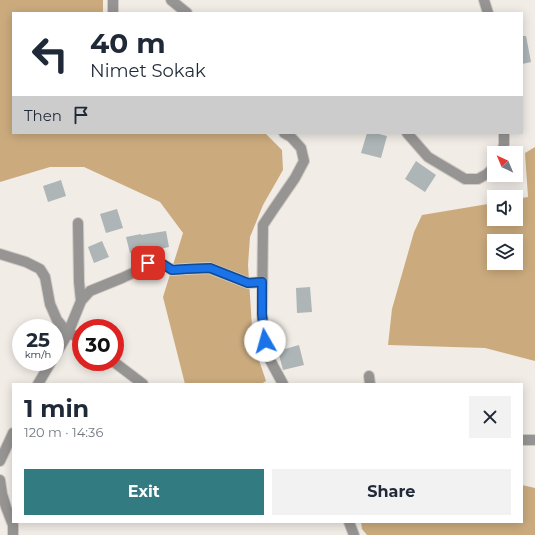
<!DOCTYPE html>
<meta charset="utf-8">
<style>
:root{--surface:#fff;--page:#f2f2f3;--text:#1f2937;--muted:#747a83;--accent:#327b80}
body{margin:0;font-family:Montserrat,sans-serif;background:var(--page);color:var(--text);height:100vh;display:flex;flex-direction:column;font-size:15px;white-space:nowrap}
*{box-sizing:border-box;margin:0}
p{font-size:13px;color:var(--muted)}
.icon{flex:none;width:22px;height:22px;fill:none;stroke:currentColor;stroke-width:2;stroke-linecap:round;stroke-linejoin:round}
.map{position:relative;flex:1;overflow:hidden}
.sheet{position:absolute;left:12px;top:383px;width:511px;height:140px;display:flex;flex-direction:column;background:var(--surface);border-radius:0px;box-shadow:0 2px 10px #0003}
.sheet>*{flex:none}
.guide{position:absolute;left:12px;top:12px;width:511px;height:122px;border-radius:0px;box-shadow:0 2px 10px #0003;background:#fff;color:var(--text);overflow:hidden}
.needle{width:26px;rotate:316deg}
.tools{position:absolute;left:487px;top:146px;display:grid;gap:8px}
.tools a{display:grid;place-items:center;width:36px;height:36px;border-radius:0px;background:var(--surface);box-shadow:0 2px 10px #0003;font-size:20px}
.speed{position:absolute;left:12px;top:319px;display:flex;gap:8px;font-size:20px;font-weight:700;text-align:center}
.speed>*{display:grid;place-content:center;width:52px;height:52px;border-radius:50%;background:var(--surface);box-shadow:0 2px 10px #0003;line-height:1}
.speed small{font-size:10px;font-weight:400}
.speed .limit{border:6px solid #d22;background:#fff;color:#111}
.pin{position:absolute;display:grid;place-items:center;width:34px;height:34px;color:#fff;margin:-17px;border-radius:8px;box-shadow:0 2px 6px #0006}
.me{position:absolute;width:44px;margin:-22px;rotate:353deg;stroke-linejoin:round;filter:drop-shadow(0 0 3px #0008)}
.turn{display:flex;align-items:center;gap:14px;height:84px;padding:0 12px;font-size:18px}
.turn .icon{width:52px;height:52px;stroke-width:2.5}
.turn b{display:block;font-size:28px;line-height:34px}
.then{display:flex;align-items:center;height:38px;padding:0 12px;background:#0003;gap:8px;font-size:15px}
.round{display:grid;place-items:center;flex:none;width:42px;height:42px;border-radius:0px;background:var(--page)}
.overview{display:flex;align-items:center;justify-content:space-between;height:68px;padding:0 12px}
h1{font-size:24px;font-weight:700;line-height:30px}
.action{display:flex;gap:8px;margin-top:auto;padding:8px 12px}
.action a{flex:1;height:46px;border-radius:0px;background:var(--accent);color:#fff;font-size:16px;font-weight:700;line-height:46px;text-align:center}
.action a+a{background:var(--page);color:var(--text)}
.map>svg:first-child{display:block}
.forest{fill:#cbab7e;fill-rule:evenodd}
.building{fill:#adb5b6}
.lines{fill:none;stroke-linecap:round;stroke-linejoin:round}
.minor-casing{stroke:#cfcac5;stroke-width:12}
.minor{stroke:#979593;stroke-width:10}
.route-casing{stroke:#114b97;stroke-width:10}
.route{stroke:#1a73e8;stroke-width:7}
</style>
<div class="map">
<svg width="535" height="535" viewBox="0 0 535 535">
<rect width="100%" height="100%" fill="#f1ece6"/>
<path class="forest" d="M0,0h103v13h-90v120h132l5,1v-1h115l17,17 1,20 -20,35 -13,32 -2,28 5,77 13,39 -5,3h-76l-22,-87 20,-64 -23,-31 -76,-35h-34l-50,15z
M535,147v214l-50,-13 -97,-3 4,-36 22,-77 8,-17 72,-12v16h22v-20l12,-2 -3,-44zM494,241h22v22h-22z
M522,485l13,3v47h-168l-5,-6 -1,-7h161z"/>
<path class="building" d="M522,36h4l5,26 -9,2z
M367,133h8l12,3 -6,22 -20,-5z
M416,161l20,14 -11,17 -20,-13z
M61,180l5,16 -18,6 -5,-16z
M117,209l6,19 -17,5 -6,-19z
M166,231l3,16 -14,3 -1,-2 -24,5 -4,-16 15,-3v1z
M102,241l7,16 -15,6 -6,-16z
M310,287l2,25 -15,1 -1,-25z
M299,345l5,20 -21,5 -5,-19z"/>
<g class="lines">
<g class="minor-casing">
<path id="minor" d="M171,0l16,13
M484,0l4,13
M113,13v-13
M407,133l21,24 37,22h13l9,-5 7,-7
M502,153l2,-9v-11
M78,223l1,59 2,19
M0,254l26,8 14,7 5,8 5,27 7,16 11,13 13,5
M55,356l13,-23 13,-32 9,-10 32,-13 13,-6 13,-9h13l11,7 14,-1 23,-1 39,15 14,-1
M114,362l29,22
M369,376l1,8
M38,384l13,-22
M283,384l-13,-24 -5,-19 -3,-27 1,-89 10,-15 22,-32 9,-17 -3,-13 -10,-11 -7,-4
M522,440h13
M0,461l13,-28
M0,480l2,14 4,13 7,18v10
M349,522l5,13"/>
</g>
<use href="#minor" class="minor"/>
</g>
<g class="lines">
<g class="route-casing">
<path id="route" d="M148,263h13l11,7 14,-1 24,-1 38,15 14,-1v32l3,27"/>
</g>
<use href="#route" class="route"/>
</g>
</svg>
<div class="tools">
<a><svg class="needle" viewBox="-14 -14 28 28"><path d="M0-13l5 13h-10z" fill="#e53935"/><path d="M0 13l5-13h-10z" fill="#747a83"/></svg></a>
<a><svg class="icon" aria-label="sound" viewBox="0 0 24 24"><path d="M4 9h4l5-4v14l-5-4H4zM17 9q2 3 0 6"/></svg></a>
<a><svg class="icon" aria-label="layers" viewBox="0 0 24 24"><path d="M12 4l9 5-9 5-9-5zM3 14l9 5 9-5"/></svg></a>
</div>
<div class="speed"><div>25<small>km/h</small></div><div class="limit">30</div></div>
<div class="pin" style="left:148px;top:263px;background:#d93025"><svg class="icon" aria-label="arrive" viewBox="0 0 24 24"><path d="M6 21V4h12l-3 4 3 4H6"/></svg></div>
<svg class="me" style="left:265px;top:341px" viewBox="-20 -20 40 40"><circle r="19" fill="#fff"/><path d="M0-13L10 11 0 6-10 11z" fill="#1a73e8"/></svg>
<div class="guide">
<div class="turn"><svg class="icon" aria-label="left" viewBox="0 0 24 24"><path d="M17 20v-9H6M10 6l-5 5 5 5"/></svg><div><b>40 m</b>Nimet Sokak</div></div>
<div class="then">Then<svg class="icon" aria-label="arrive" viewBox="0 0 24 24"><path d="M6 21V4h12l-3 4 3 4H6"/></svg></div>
</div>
<section class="sheet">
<div class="overview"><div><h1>1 min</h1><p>120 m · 14:36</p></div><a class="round"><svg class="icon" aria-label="close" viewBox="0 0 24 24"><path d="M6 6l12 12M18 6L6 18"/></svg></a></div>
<div class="action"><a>Exit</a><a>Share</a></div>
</section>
</div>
